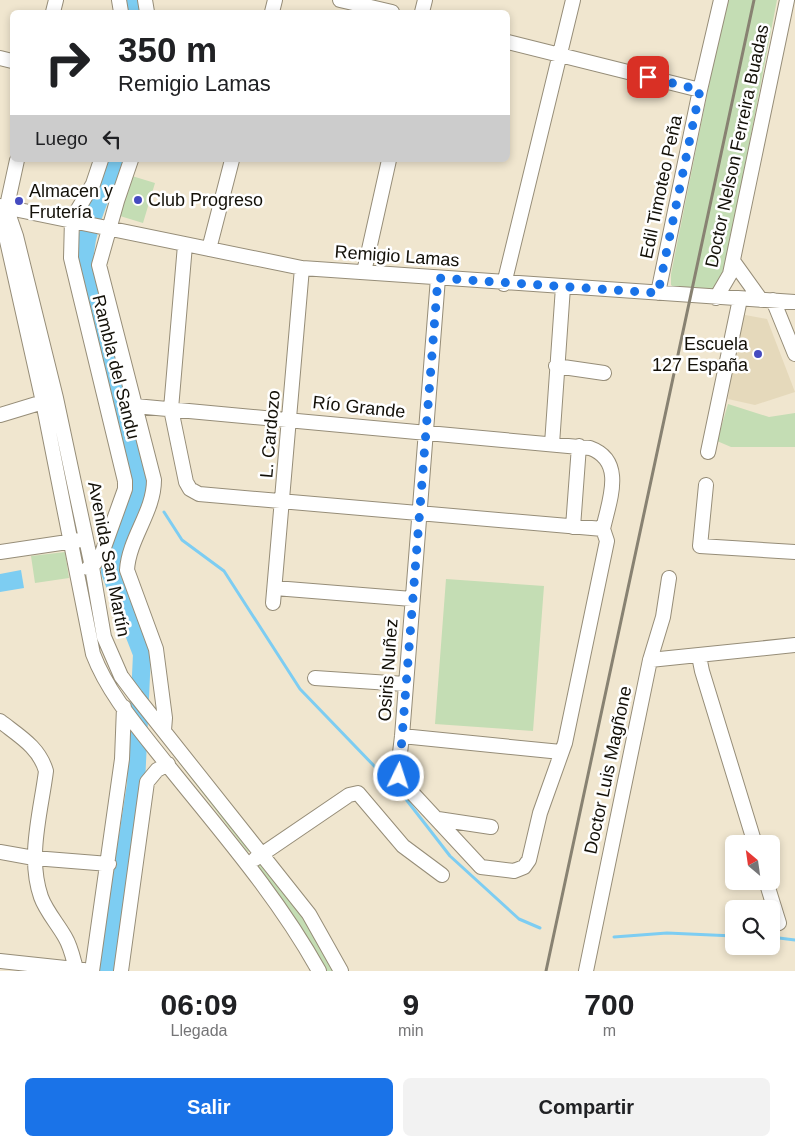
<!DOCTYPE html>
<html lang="es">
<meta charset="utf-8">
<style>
:root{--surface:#fff;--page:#f2f2f2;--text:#202124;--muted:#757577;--accent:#1a73e8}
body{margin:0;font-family:Helvetica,sans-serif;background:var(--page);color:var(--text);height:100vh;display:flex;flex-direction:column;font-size:19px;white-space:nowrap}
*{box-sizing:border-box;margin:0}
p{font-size:16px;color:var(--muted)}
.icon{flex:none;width:28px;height:28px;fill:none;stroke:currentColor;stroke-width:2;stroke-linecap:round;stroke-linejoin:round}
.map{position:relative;height:971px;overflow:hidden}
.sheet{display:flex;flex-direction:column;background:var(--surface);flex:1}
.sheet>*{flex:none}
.top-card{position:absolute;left:10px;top:10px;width:500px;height:152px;border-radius:8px;box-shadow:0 2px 8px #0003;background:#fff;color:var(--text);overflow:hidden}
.needle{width:32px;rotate:331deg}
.tools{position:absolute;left:725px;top:835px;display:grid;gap:10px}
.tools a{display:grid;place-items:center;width:55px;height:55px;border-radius:8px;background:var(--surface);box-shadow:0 2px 8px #0003;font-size:25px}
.pin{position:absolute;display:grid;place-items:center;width:42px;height:42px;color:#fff;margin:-21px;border-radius:10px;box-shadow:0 2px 8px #0006}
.me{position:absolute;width:55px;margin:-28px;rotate:4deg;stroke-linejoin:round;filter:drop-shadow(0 0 4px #0008)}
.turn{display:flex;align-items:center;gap:18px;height:105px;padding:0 25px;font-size:22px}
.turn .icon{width:65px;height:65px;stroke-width:2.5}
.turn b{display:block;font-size:35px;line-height:42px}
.then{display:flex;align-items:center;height:48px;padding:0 25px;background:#0003;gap:10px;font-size:19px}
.eta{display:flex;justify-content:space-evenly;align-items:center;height:85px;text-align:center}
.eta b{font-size:30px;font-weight:600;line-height:35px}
.button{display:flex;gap:10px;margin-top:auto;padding:10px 25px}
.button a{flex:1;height:58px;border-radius:8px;background:var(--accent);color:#fff;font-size:20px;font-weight:600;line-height:58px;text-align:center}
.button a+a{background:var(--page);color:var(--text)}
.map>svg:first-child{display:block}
.built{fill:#e5d9bb}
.green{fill:#c4ddb4}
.water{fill:#7dcdf2}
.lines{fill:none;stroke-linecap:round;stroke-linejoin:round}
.stream{stroke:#7dcdf2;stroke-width:3}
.river{stroke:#7dcdf2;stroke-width:18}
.minor-casing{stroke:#968d78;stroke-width:16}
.minor{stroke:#fff;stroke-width:14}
.rail{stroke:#888272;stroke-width:3}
.route{stroke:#1a73e8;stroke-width:9;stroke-dasharray:0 16.2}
.poi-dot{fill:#454bc0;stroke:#fff;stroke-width:2}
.labels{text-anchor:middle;stroke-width:5;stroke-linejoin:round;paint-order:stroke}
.street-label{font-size:18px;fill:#131008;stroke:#fff}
.poi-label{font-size:18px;fill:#131008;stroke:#fff;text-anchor:start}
</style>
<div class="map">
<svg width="795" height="971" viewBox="0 0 795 971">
<rect width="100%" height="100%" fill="#f0e6cf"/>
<path class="built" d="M740,314l27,5 28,73 -40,13 -27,-6z"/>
<path class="green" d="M726,0h51l-54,279 -8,12 -38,-1 -6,-5v-11z
M132,176l23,7 -12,40 -23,-7z
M728,404l41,13 26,-4v34h-64l-14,-6z
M65,552l4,26 -34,5 -4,-27z
M446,579l98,7 -11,145 -98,-7z
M163,740l87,110 -2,2 -78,-101z
M259,862l31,34 46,75h-10l-31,-52 -38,-51z"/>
<path class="water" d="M21,570l3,18 -24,4v-18z"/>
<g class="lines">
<path class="stream" d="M164,512l18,28 42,31 76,118 105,109 45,58 69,63 21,9
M614,937l53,-4 67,3
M771,937l24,3"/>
<path class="river" d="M130,0l2,12
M107,971l29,-187 6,-130 -32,-82v-6l30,-79 -56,-221c1,-40 17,-69 31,-106"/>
<g class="minor-casing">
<path id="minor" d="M119,0l2,12
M145,0l2,12
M340,0l52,12
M53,12l3,-12
M272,12l3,-12
M422,12l3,-12
M508,42l192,48
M0,58l12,3
M131,160l-14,41 -18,64 55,215c0,32 -25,58 -27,90l29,79 9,69 -1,12
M0,206l302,62 493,34
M6,207l10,29 40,162 36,169 12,70 17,39 15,20 173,218 32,57
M5,215l12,-55
M3,223l40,179 50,252c16,42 49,78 76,113 53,66 109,130 150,204
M209,249l23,-89
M733,261l28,39
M364,272l25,-112
M438,278l-36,458 -4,34 5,13 78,84 33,4 10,-4 5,-7 11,-47 25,-70 42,-202 -4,-12
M504,284l69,-284
M658,293l42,-203 21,-90
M716,298l14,-24 57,-274
M773,300l22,54
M556,366l48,7
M135,406l455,42c36,13 19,53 13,81l-404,-35 -9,-5 -4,-7 -15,-73 14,-164
M0,415l43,-13
M552,444l11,-157
M708,452l32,-153
M706,485l-6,61 95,6
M573,527l6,-81
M0,552l81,-12
M88,568l4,-1 10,-14 23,-64v-8l-54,-223 1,-39 21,-35 8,-24
M275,588l137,11
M273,603l29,-335
M699,656l3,15 53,173
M650,660l145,-15
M315,678l90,6
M0,721c19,15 39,26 46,50 -5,40 -19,86 -5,126 5,14 16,26 24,40 6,10 8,21 11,32
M402,736l159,16
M438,819l53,8
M0,852l34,6 75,6
M255,859l94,-64 9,-2 45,53 39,29
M766,881l13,42
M0,961l84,9
M92,971l30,-212 2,-52
M121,971l26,-189 10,-12 11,-6
M586,971l64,-311 13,-43 6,-39"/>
</g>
<use href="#minor" class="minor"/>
<path class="rail" d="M546,971l208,-971"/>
</g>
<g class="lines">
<path class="route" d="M399,776l39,-498 220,15 42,-203 -52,-13"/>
</g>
<g class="poi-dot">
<circle cx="138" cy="200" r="5"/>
<circle cx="19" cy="201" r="5"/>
<circle cx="758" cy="354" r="5"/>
</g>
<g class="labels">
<g class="street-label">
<text transform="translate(737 146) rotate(-78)" y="6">Doctor Nelson Ferreira Buadas</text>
<text transform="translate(661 187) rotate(-78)" y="6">Edil Timoteo Peña</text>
<text transform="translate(397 256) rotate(4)" y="6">Remigio Lamas</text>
<text transform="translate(116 367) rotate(76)" y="6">Rambla del Sandu</text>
<text transform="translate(359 407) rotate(6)" y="6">Río Grande</text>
<text transform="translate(270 434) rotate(-85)" y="6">L. Cardozo</text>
<text transform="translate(109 559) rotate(79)" y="6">Avenida San Martín</text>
<text transform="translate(388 670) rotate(-86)" y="6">Osiris Nuñez</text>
<text transform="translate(608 770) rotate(-78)" y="6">Doctor Luis Magñone</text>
</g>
<g class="poi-label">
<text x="29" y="197">Almacen y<tspan x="29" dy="21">Frutería</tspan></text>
<text x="148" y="206">Club Progreso</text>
<text x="748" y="350" text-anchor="end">Escuela<tspan x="748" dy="21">127 España</tspan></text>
</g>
</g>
</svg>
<div class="tools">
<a><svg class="needle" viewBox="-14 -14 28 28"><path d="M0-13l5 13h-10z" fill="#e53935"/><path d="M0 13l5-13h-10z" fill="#757577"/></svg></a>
<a><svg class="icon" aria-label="search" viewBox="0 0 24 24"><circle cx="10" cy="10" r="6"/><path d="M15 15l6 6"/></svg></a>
</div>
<div class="pin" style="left:648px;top:77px;background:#d93025"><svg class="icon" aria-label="arrive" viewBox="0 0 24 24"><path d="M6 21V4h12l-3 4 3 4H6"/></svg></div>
<svg class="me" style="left:399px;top:776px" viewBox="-20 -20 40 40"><circle r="17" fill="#1a73e8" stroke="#fff" stroke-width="3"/><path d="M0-11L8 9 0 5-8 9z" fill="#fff"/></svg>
<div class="top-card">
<div class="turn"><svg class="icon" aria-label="right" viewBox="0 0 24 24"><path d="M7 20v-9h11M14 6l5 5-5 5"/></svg><div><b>350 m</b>Remigio Lamas</div></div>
<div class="then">Luego<svg class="icon" aria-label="left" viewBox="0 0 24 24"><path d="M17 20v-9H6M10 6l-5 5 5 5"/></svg></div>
</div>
</div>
<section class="sheet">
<div class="eta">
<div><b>06:09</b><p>Llegada</p></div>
<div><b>9</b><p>min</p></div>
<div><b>700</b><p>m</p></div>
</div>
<div class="button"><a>Salir</a><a>Compartir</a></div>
</section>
